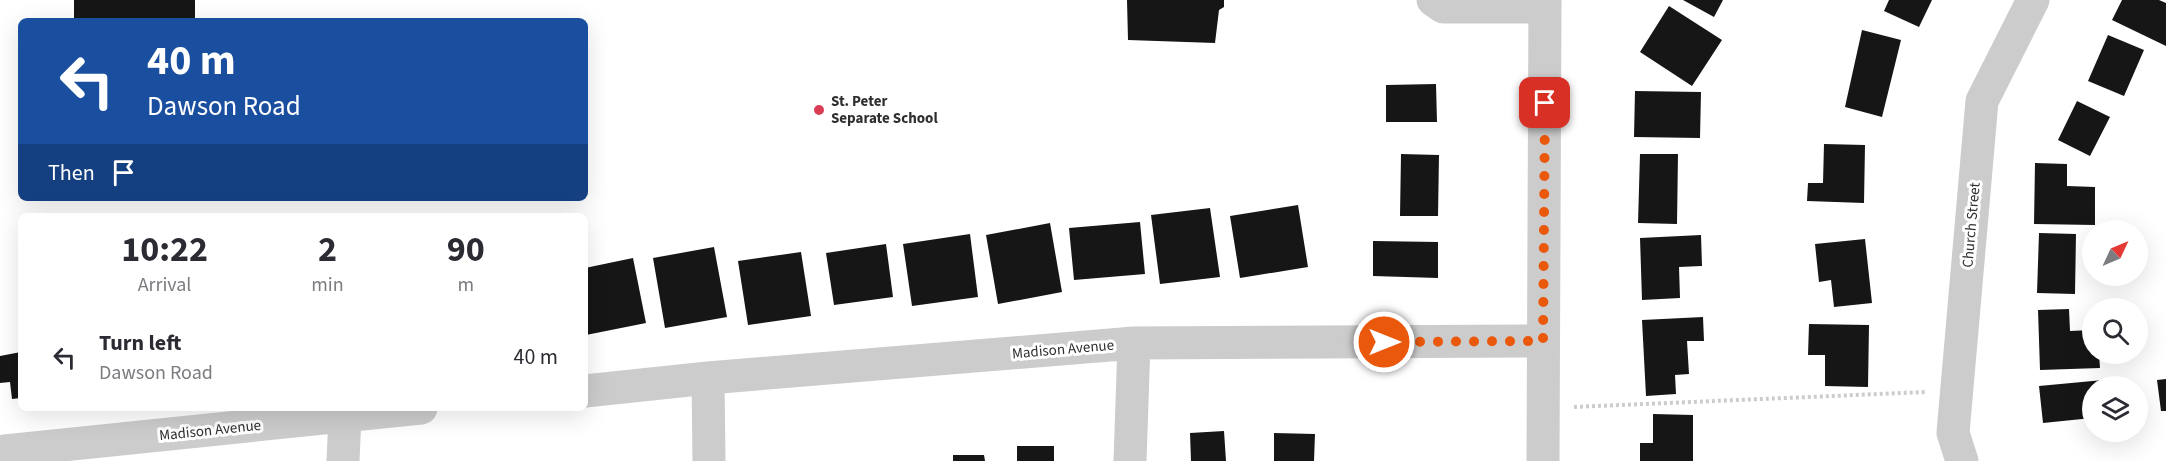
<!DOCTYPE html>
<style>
:root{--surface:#fff;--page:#f2f2f3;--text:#2b2b33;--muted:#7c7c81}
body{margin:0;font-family:"Source Sans 3",sans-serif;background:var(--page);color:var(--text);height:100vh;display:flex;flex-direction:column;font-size:22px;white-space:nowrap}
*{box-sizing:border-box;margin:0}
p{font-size:20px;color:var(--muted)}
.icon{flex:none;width:33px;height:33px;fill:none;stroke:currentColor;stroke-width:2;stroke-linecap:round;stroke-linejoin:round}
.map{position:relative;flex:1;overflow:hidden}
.details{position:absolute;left:18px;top:213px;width:570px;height:198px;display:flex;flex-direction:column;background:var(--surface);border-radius:9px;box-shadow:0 6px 24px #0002}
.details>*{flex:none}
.top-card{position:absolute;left:18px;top:18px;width:570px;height:183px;border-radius:9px;box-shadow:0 6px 24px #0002;background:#1a4fa0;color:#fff;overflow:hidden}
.needle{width:39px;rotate:46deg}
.tools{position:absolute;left:2082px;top:220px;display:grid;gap:12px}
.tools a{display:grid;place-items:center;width:66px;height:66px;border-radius:50%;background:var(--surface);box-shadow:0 6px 24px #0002;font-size:30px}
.pin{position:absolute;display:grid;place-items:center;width:51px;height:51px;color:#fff;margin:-26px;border-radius:12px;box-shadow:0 3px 9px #0006}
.me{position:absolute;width:66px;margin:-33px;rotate:90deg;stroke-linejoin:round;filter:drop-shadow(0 0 4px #0008)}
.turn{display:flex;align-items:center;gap:21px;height:126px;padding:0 30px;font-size:27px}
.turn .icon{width:78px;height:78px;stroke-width:2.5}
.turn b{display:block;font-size:42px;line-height:51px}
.then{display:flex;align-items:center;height:57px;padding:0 30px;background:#0003;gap:12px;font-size:22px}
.eta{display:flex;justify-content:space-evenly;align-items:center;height:102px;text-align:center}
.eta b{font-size:36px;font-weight:700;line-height:42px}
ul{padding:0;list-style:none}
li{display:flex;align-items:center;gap:18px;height:84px;padding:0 30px}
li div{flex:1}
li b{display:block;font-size:22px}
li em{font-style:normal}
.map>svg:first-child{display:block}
.building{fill:#161616}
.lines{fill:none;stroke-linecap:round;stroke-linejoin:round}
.path{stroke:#ccc;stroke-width:4;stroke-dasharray:3 3;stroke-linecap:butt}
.minor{stroke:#ccc;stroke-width:33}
.route{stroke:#ea580c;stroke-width:10;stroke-dasharray:0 18}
.poi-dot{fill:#db3c55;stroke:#fff;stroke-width:2}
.labels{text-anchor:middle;stroke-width:6;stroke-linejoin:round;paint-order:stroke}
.poi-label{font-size:15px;font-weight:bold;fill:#2f2f2f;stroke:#fff;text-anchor:start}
.street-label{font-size:15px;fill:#2f2f2f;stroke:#fff}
</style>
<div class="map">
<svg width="2166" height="461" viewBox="0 0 2166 461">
<rect width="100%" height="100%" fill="#fff"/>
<path class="building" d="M74,0h121v21h-121z
M1127,0h97v7l-5,3 -4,33 -87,-3z
M1683,0h40l-9,17z
M1889,0h43l-13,27 -35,-16z
M2122,0h37l7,3v43l-54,-26z
M1669,6l53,34 -30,46 -52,-34z
M1862,30l39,10 -19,77 -37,-10z
M2108,35l36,15 -20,46 -36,-15z
M1436,84l1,38h-51v-37z
M1635,91l66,1 -1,46 -66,-1z
M2077,101l33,16 -20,39 -32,-16z
M1824,144l41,1 -1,58 -57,-2 1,-18h15z
M1401,154l38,1 -1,61h-38z
M1640,154h38l-1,70 -39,-1z
M2035,163l32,1v22l28,1v38l-61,-1z
M1298,205l10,62 -68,11 -10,-62z
M1210,208l10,69 -60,7 -9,-69z
M1140,222l5,52 -71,6 -5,-52z
M1050,223l12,69 -64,12 -12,-69z
M2039,233l37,1 -1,60 -38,-1z
M970,234l8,63 -66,9 -9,-62z
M1701,235l1,31 -23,1 1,31 -38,2 -2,-62z
M1865,239l7,64 -38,4 -3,-27 -12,2 -4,-38z
M1373,241l65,1v36l-65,-2z
M886,244l7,53 -59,8 -8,-52z
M714,247l13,70 -62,11 -12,-70z
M801,252l10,64 -63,9 -10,-64z
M633,258l13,65 -60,12 -1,-67z
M2069,309l1,22 22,-1v24h7l1,14 -60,2 -2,-60z
M1703,317l1,24h-17l2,33 -14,1 1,19 -30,2 -4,-76z
M1809,324l60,1 -1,62 -43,-1v-31h-17z
M21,352v46l-9,1 -2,-17 -10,1v-27z
M2114,379l1,8h-23v31l-49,5 -4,-37z
M2166,379v32h-5l-4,-31z
M1653,414l40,1v46h-53v-18h13z
M1224,431l2,30h-35l-1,-28z
M1274,433l41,1 -1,27h-40z
M1017,446h37v15h-37z
M953,455h31l1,6h-32z"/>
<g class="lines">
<path class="path" d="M1574,407l352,-15"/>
<path class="minor" d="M1433,0l10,7h102
M708,378l1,83
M585,391l123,-13 426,-35 409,-2
M0,453l5,-2 416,-43
M343,461l2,-45
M1130,461l4,-118
M1543,461l2,-461
M1962,461l-9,-28 29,-332 51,-101"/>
</g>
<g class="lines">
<path class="route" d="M1384,342l159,-1 2,-238"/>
</g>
<circle class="poi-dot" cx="819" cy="110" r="6"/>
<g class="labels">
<g class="poi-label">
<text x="831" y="106">St. Peter<tspan x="831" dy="17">Separate School</tspan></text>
</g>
<g class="street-label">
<text transform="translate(1971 225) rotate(-85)" y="5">Church Street</text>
<text transform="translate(1063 349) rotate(-5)" y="5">Madison Avenue</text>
<text transform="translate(210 430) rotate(-6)" y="5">Madison Avenue</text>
</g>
</g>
</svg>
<div class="tools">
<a><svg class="needle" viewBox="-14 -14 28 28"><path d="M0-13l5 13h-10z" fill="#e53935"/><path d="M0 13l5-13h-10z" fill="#7c7c81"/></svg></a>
<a><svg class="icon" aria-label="search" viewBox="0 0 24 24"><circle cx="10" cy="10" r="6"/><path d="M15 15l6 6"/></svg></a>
<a><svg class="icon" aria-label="layers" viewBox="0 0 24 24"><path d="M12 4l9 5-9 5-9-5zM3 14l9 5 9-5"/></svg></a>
</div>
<div class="pin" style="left:1545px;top:103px;background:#d93025"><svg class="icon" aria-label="arrive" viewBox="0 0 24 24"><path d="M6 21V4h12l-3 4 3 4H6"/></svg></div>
<svg class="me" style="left:1384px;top:342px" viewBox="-20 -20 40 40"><circle r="17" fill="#ea580c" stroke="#fff" stroke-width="3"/><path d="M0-11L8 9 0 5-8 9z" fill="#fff"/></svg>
<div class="top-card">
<div class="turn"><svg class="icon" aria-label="left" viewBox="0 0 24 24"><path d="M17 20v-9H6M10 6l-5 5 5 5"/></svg><div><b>40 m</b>Dawson Road</div></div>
<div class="then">Then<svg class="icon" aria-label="arrive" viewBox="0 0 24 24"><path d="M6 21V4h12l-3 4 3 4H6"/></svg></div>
</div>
<section class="details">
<div class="eta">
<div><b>10:22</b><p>Arrival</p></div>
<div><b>2</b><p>min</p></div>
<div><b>90</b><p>m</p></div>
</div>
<ul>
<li><svg class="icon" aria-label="left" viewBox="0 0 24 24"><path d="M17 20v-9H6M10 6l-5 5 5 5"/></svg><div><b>Turn left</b><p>Dawson Road</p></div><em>40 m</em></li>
</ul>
</section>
</div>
